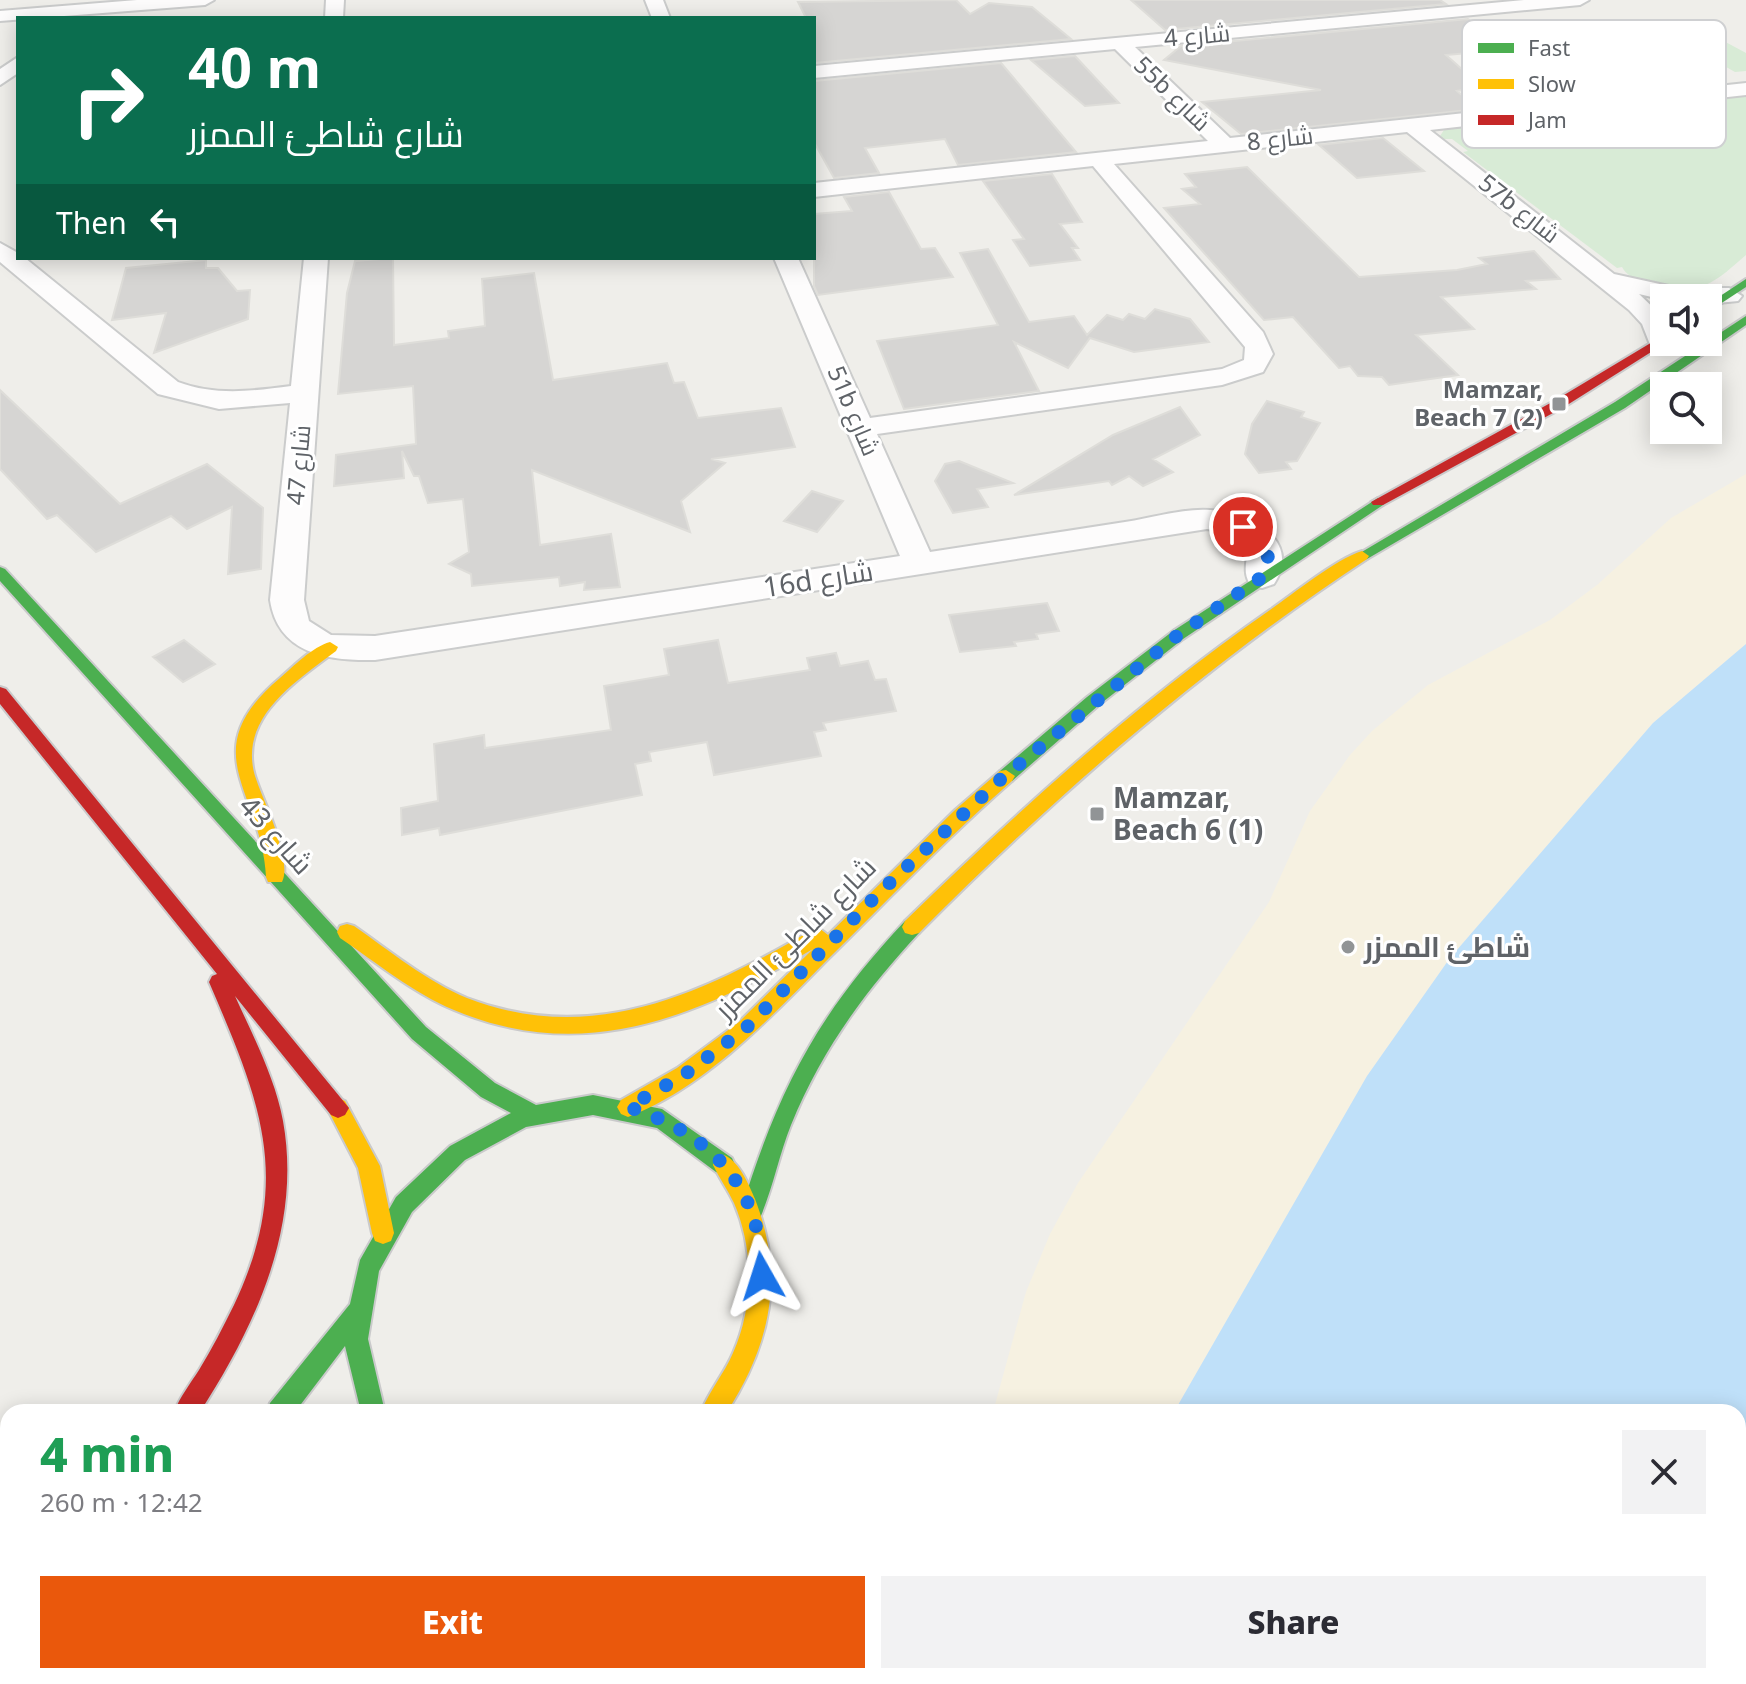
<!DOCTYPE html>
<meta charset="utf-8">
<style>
:root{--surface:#fff;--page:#f2f2f3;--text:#2b2b33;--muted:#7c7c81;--accent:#ea580c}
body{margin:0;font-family:"Noto Sans",Cairo,sans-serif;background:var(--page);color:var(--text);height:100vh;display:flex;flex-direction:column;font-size:30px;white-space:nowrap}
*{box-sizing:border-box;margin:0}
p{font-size:26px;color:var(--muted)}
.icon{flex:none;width:44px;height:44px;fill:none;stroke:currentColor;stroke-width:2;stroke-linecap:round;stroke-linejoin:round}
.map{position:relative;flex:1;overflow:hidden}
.details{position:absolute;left:0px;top:1404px;width:1746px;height:280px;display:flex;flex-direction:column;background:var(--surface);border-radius:24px 24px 0 0;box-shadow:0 4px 20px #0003}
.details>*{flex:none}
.banner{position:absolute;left:16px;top:16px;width:800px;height:244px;border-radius:0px;box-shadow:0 4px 20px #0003;background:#0b6e4f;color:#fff;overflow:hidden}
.controls{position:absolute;left:1650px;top:284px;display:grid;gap:16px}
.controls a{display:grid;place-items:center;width:72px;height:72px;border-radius:0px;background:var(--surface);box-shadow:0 4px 20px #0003;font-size:40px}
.pin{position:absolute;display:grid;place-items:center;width:68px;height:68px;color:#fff;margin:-34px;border:4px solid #fff;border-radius:50%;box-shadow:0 2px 8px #0007}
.me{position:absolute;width:88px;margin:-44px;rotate:354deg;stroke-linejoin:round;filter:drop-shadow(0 0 6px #0008)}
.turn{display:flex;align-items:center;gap:28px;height:168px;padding:0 40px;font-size:36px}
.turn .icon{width:104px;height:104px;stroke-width:2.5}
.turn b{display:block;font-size:56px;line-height:68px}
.then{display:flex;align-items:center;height:76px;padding:0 40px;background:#0003;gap:16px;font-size:30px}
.round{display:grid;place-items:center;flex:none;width:84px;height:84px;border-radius:0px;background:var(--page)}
.headline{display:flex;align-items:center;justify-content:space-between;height:136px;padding:0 40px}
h1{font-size:48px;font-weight:800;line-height:60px;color:#1e9e55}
.action{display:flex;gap:16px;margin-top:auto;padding:16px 40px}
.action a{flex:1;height:92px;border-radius:0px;background:var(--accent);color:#fff;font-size:32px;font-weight:800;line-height:92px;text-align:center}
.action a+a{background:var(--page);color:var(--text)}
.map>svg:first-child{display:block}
.green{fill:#d8ebd6}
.sand{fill:#f6f1e1}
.water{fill:#bfe0f9}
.building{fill:#d6d5d3;stroke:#deddd9;stroke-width:2}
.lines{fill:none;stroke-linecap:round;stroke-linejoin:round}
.street-casing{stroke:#cbcccc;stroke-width:4}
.fast-casing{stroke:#cacacb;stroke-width:4}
.slow-casing{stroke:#cacacb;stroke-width:4}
.jam-casing{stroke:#cacacb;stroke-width:4}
.street{fill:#fdfcfc;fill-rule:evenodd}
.fast{fill:#4caf50;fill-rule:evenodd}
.slow{fill:#ffc107;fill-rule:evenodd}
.jam{fill:#c62828;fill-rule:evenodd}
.route{stroke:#1a73e8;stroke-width:14;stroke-dasharray:0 25.2}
.poi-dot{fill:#919496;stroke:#fff;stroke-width:3}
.labels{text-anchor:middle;stroke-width:6;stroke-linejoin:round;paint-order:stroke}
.far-street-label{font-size:24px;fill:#5f6368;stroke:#fff}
.far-poi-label{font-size:24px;font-weight:bold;fill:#5f6368;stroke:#fff;text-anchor:end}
.street-label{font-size:28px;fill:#5f6368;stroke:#fff}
.poi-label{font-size:28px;font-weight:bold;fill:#5f6368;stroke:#fff;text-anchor:start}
.key{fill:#fff;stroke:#cfd0d2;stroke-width:2}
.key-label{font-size:22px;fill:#5f6368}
</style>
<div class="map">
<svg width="1746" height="1684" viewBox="0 0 1746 1684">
<rect width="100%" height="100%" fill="#efeeea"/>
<path class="green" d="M1720,39l26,14v18l-11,1 -53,-30z
M1746,96v159c-12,10 -27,25 -41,30 -21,7 -72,3 -83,-18l-5,1 -154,-116 5,-1 -16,-12h-10l-2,-3 6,-9z"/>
<path class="sand" d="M1746,474v170l-93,79 -203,235 -83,118 -193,336h-181l33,-120 24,-58 28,-51 191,-281 41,-91 40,-56 22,-24 56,-46 122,-65 47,-35 74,-67z
M883,1676h170l-3,8h-171z"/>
<path class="water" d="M1746,644v1040h-696l3,-8h685v-264h-564l193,-336 83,-118 203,-235z"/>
<path class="building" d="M956,0l14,14 19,-11 43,4 39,32 -257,24v-45h-8l-8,-16z
M1131,0h309l6,4 -281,26z
M1468,19l46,30 -68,6 36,32 -25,4 21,18 -237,25 -39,-32 119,-12 -157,-30 17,-14z
M1075,56l26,28 18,19 -34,3 -54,-46z
M1001,63l75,89 -118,13 -13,-26 -80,9 14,25 -45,5 -20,-36v-61z
M1383,138l41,33 -67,7 -38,-33z
M1247,167l112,110 98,-7 30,-6 -8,-6 55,-7 26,28 -34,2 10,8 -95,8 33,32 -58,6 42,40 -69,10 -7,-8 -24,-1 -8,-10 -11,2 -46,-51 -29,3 -100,-112 36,-4 -18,-15 14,-2 -11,-13z
M1052,174l30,48 -22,2 18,24h-6l8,12 -50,6 -17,-26 11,-1 -41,-58z
M889,192l32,57 14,-1 18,29 -135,18 -4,-9v-72l38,-3 -8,-14z
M988,249l41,73 45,-6 13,19 20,-20 16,5 6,-6 16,5 10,-10 35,10 19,23 -75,10 -44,-14 -22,30 -54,-26 25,49 -135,18 -27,-68 121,-16 -38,-72z
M393,258l1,87 55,-7 -1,-7 37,-5 -3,-47 52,-6 19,107 114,-17 7,20 10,-1 14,36 83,-10 14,39 -84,12 14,4 -44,38 9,31 -158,-62 8,75 71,-11 9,53 -36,3 1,-8 -25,4 -1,-9 -87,9 -1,-12 -22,-10 20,-12 -6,-53 -35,4 -9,-27h-5l-12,-25 2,27 -70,8 2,-31 80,-11 -3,-58 -75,8 9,-101 8,-32z
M206,260v8h12l19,23 13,-1 -2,29 -94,34 12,-40 -54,7 14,-52z
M0,390l120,114 87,-40 56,44 -2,61 -33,5 4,-67 -45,22 -16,-13 -75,36 -39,-37 -10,4 -47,-50z
M1267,401l37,11 -3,5 19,6 -23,38 -11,1 5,7 -32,4 -14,-19 7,-30z
M1180,407l20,28 -47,24 20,13 -30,14 -14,-10 -17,9 -3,-4 -95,14 99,-60z
M959,461l54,22 -36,6 11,18 -35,6 -18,-32 10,-17z
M812,491l31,10 -26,31 -33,-11z
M1047,603l12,28 -23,3 2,5 -24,3 2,4 -56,6 -11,-37z
M184,640l31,24 -32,18 -30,-25z
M718,640l10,43 82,-13 -3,-12 29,-5 4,13 28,-5 7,19 11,-1 10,32 -73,12 3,7 -12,2 7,24 -107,19 -7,-33 -58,10 2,9 -16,3 7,31 -202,40 -1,-7 -37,7 -1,-27 37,-7 -4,-57 50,-9 1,13 126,-18 -7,-44 65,-11 -5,-26z"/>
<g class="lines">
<g class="street-casing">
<path id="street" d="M137,0h77l-9,5 -205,16v-10z
M326,0h18l-1,18h-18z
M645,0h18l7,18h-18z
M1524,0h65l-9,5 -445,42 95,91 516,-55v12l-316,35 184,144 64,14h51l13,8 -4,5 -30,3v-6l-44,2 -25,-6 25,24v24h9l-13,7 -9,-2 -9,-23 -13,-14 -222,-178 -293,32 149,168 10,22 -10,18 -41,13 -345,49 53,118c65,-10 130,-20 195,-30 27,-4 58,-14 85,-12 38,2 93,29 64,74l-12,4 -12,-4c-16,-25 23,-46 -43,-55l-832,131c-47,1 -97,-6 -105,-60l20,-197 -71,6 -61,-15 -158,-132v-19l18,10v5h7l153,124c37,14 75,9 113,4l13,-128h24l-24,342 5,21 22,14 44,1 525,-80 -126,-298h24l72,160 352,-49 22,-9 1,-13 -152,-181 -279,31v-14l394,-42 -93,-92 -301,29v-12z
M18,57v16l-18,12v-16z"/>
</g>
<g class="fast-casing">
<path id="fast" d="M1746,279v8l-38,25v-8z
M1746,316v9l-121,83 -258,151 -5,2 -7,-5 260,-154z
M1378,498l7,4 -2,3 -200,134 -84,66 -87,76h-12l-3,-5 3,-5 87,-74 86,-66z
M0,567l5,2 421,458 69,56 41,22 57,-10 69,14 70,49 3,7 -3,7 -8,3 -8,-3 -59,-44 -64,-13 -67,12 -61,33 -53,52 -33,59 -11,68 17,73h-24l-16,-66 -50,66h-28l3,-9 80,-99 10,-44 36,-63 54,-51 61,-33 -30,-16 -69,-58 -412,-458z
M912,919l7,2 3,6 -3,6c-54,58 -98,118 -128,192 -12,30 -18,63 -31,93l-8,3 -8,-3 -3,-8c38,-122 76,-195 164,-289z
M8,1596v33l-8,4v-33z"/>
</g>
<g class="slow-casing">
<path id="slow" d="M1362,551l7,5 -2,3c-164,108 -310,235 -448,374l-7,2 -7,-2 -3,-6 3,-6c115,-112 233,-219 365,-311 23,-16 66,-51 92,-59z
M330,642l8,5 -2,4c-41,31 -98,67 -81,125 8,24 20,46 25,70 3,11 7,26 2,36h-14l-2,-5c-4,-86 -74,-125 14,-199 14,-12 32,-31 50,-36z
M1006,770l9,6 -3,5c-64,56 -123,118 -184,178 -57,58 -122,128 -200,158l-7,-3 -4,-7 4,-7 56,-32 62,-46 74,-73c-115,67 -228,116 -359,61 -41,-17 -77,-47 -114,-72l-3,-6 3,-6 7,-2 7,2c36,25 72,55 113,72 127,49 236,-5 345,-68l7,-2 9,7 127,-125 45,-39z
M338,1098l7,3 35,65 14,67 -3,8 -8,3 -8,-3 -3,-8 -14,-65 -31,-60 4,-7z
M724,1155c15,6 25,30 31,44 30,77 16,144 -28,213h-26c8,-21 23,-38 32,-59 21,-47 21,-104 1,-150 -6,-13 -15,-25 -21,-38l3,-7z
M139,1676h34l-3,8h-34z"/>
</g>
<g class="jam-casing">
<path id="jam" d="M1664,335v7h3l-103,65 -181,98h-10l-2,-3 183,-101z
M0,687l6,2 343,419 -4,7 -7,3 -7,-3 -96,-119c18,40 40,82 48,125 19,105 -27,204 -83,291h-26c6,-15 16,-28 25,-42 13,-21 24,-43 35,-65 60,-127 26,-204 -25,-323l3,-6 5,-2 -217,-270z
M8,1638v32l-8,3v-32z"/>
</g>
<use href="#street" class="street"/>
<use href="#fast" class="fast"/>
<use href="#slow" class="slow"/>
<use href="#jam" class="jam"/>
</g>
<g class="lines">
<path class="route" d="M762,1276c0,-90 -52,-143 -134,-169l56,-32 62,-47 135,-137 120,-112 177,-144 84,-58 6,-19 -2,-11 -23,-20"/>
</g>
<g class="poi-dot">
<rect x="1551" y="396" width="16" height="16" rx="4"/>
<rect x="1089" y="806" width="16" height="16" rx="4"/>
<circle cx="1348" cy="947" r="8"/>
</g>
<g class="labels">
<g class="far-street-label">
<text transform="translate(1197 36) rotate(-5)" y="8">شارع 4</text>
<text transform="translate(1172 94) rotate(44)" y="8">55b شارع</text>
<text transform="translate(1280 139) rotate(-6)" y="8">شارع 8</text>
<text transform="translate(1519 209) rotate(38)" y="8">57b شارع</text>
<text transform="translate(853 411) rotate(67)" y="8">51b شارع</text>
<text transform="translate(299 465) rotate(-85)" y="8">شارع 47</text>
</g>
<g class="far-poi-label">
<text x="1543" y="398">Mamzar,<tspan x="1543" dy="28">Beach 7 (2)</tspan></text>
</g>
<g class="street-label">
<text transform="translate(818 579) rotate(-9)" y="10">16d شارع</text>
<text transform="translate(276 835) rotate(48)" y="10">شارع 43</text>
<text transform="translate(795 938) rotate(-45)" y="10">شارع شاطئ الممزر</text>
</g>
<g class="poi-label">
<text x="1113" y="808">Mamzar,<tspan x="1113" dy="32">Beach 6 (1)</tspan></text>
<text x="1364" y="957">شاطئ الممزر</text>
</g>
</g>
<rect x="1462" y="20" width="264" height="128" rx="12" class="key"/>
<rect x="1478" y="43" width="36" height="10" fill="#4caf50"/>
<rect x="1478" y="79" width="36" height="10" fill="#ffc107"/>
<rect x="1478" y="115" width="36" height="10" fill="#c62828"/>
<g class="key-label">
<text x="1528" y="56">Fast</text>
<text x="1528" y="92">Slow</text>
<text x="1528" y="128">Jam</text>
</g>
</svg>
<div class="controls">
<a><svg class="icon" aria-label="sound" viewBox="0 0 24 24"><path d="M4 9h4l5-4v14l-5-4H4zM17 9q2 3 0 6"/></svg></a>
<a><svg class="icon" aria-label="search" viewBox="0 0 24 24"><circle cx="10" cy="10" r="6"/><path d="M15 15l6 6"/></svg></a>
</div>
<div class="pin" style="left:1243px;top:527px;background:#d93025"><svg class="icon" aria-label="arrive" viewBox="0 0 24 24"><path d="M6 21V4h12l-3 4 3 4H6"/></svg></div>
<svg class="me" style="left:762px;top:1276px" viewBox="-20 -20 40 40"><path d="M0-17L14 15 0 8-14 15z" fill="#1a73e8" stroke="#fff" stroke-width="4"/></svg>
<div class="banner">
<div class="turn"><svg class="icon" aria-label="right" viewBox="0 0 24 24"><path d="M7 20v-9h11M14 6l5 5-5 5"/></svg><div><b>40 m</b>شارع شاطئ الممزر</div></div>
<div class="then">Then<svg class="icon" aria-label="left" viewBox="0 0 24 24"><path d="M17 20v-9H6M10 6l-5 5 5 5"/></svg></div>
</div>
<section class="details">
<div class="headline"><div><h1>4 min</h1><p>260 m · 12:42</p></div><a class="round"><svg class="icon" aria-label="close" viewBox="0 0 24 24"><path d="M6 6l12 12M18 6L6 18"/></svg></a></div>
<div class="action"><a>Exit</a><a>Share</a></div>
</section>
</div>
